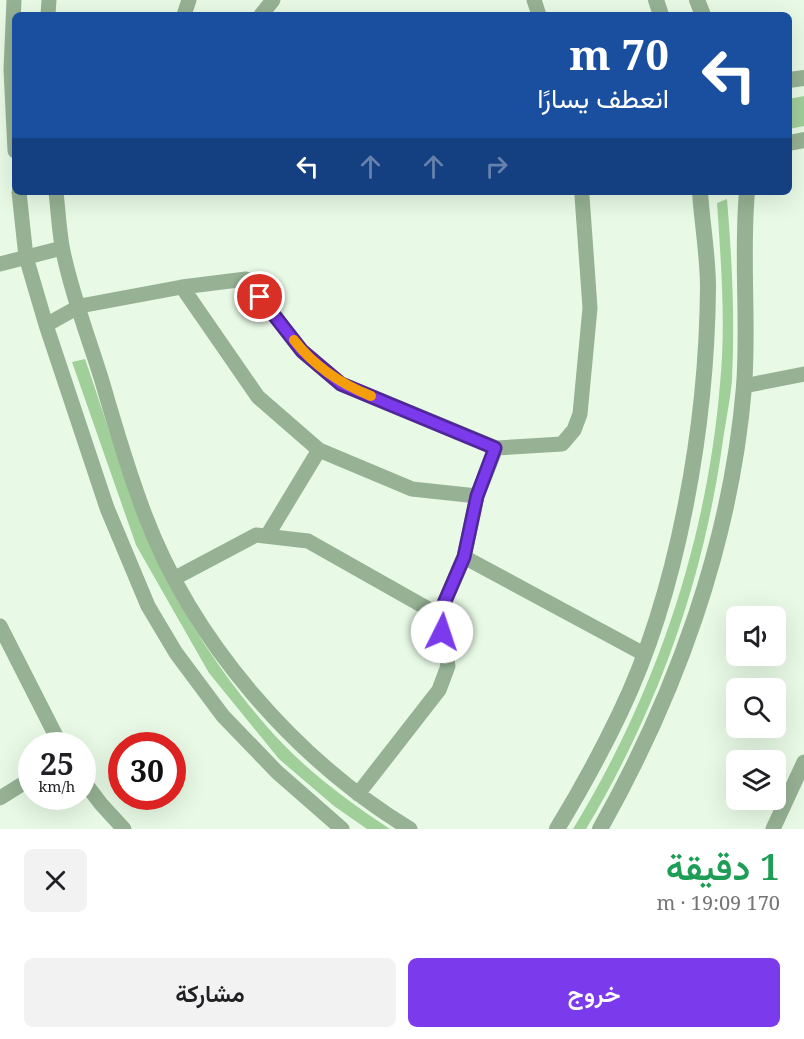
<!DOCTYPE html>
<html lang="ar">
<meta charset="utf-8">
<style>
:root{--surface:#fff;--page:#f2f2f2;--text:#202124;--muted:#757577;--accent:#7c3aed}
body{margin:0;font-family:"Noto Serif",Vazirmatn,serif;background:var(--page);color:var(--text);direction:rtl;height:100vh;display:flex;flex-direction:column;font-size:22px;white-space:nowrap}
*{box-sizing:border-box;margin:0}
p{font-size:20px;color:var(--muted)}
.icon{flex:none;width:33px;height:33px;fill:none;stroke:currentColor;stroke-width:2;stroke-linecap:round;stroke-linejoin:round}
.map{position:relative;height:829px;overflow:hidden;direction:ltr}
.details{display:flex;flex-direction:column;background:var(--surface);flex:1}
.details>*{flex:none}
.hud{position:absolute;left:12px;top:12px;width:780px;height:183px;border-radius:9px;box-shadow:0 6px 24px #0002;direction:rtl;background:#1a4fa0;color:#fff;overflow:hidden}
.controls{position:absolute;left:726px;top:606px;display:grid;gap:12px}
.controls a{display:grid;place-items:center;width:60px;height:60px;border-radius:9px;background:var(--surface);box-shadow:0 6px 24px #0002;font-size:30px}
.speed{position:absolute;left:18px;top:732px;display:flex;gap:12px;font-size:30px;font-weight:700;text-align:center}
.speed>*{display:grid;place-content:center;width:78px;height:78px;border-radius:50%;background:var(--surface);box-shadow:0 6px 24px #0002;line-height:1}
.speed small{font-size:15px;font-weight:400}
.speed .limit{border:9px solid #d22;background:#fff;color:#111}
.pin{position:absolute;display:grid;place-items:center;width:51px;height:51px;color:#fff;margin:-26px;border:3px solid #fff;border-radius:50%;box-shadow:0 2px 6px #0007}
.me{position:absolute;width:66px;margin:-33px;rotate:4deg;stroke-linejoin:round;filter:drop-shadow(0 0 4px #0008)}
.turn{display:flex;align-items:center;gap:21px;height:126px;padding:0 24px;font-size:27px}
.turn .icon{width:78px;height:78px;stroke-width:2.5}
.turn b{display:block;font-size:42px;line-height:51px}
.lanes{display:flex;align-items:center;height:57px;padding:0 24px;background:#0003;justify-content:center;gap:30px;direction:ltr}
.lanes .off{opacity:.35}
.round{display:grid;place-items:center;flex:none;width:63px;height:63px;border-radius:9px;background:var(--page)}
.overview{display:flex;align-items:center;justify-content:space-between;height:102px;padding:0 24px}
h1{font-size:36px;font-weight:600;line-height:45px;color:#1e9e55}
.action{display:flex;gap:12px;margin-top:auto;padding:12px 24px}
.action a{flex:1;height:69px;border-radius:9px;background:var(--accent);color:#fff;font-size:24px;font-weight:600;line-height:69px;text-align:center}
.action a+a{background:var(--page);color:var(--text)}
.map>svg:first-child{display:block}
.green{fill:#a0cf99}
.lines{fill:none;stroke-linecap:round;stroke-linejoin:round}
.minor{stroke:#96b193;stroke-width:15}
.tertiary{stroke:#96b193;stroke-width:16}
.route-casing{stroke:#51269a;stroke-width:15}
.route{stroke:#7c3aed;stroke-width:10}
.slow{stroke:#f59e0b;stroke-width:10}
</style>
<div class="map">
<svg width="804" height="829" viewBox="0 0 804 829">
<rect width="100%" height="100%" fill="#e8fae6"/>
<path class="green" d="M804,96v30l-15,3v-30z
M727,199c5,60 8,120 5,181 -2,22 -7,45 -10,67 -20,138 -65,263 -136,382h-13c82,-134 134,-287 147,-445 6,-60 1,-121 -3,-181z
M85,359c21,60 39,122 63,181 27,67 85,152 135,204 32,33 69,60 107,85h-23l-33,-23 -55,-47 -70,-86 -73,-128 -64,-183z"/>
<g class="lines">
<path class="minor" d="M14,0l-3,70 4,81
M534,0l5,15
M48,15l1,-15
M184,15l5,-15
M261,15l12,-15
M19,192l7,65 20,68 61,183 41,98 28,47 47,63 54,56 65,57
M56,192c2,18 3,36 6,54 8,43 27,93 40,135 13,45 26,90 43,134 48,127 150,244 265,314
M0,264l62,-16
M182,287l76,110 61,53 93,39 65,7
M46,325l34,-19 102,-19 64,-8 56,72 39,33 155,64 66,-4 12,-14 6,-16 10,-106 -8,-112
M744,386l60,-12
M267,536l52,-86
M464,557l180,97
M175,578l81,-43 52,6 131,74
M0,626l61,120
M82,779l19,25 23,25
M358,794l81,-104 9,-24 -9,-51 25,-58 13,-61 19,-48
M0,798l32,-20
M773,829l31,-67"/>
<path class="tertiary" d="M656,0l5,15
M697,0l6,15
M789,80l15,-2
M789,143l15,-3
M557,829c23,-38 44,-76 63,-116 59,-123 87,-290 88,-426 0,-31 -6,-64 -8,-95
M600,829c76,-135 131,-286 144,-442 5,-65 -3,-130 3,-195"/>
</g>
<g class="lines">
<g class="route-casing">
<path id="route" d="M260,297l42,54 39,33 154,64 -18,48 -13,61 -25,58 3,17"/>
</g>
<use href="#route" class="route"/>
<path class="slow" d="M294,340c20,26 47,44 77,56"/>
</g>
</svg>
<div class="controls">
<a><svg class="icon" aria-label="sound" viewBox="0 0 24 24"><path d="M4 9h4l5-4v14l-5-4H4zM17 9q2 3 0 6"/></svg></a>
<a><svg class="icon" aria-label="search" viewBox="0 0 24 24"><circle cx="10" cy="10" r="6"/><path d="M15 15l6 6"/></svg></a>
<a><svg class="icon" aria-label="layers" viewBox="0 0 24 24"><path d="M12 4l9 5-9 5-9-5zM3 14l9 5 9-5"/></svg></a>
</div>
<div class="speed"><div>25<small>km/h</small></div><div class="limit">30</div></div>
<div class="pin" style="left:260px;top:297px;background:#d93025"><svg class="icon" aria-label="arrive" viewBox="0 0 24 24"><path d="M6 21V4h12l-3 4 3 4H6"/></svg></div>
<svg class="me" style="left:442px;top:632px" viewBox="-20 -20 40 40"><circle r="19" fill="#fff"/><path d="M0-13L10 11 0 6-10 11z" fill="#7c3aed"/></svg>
<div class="hud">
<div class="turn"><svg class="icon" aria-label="left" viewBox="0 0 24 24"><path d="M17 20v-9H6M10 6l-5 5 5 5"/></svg><div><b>70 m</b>انعطف يسارًا</div></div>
<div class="lanes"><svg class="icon" aria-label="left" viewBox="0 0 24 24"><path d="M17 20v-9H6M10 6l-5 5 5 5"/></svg><svg class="icon off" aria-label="ahead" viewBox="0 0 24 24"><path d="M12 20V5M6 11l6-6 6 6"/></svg><svg class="icon off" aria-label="ahead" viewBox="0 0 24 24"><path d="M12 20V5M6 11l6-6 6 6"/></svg><svg class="icon off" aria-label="right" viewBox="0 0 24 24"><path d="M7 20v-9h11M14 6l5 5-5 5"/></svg></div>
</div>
</div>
<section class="details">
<div class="overview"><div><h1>1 دقيقة</h1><p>170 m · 19:09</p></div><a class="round"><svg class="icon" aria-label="close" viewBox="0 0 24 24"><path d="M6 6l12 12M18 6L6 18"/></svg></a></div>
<div class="action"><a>خروج</a><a>مشاركة</a></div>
</section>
